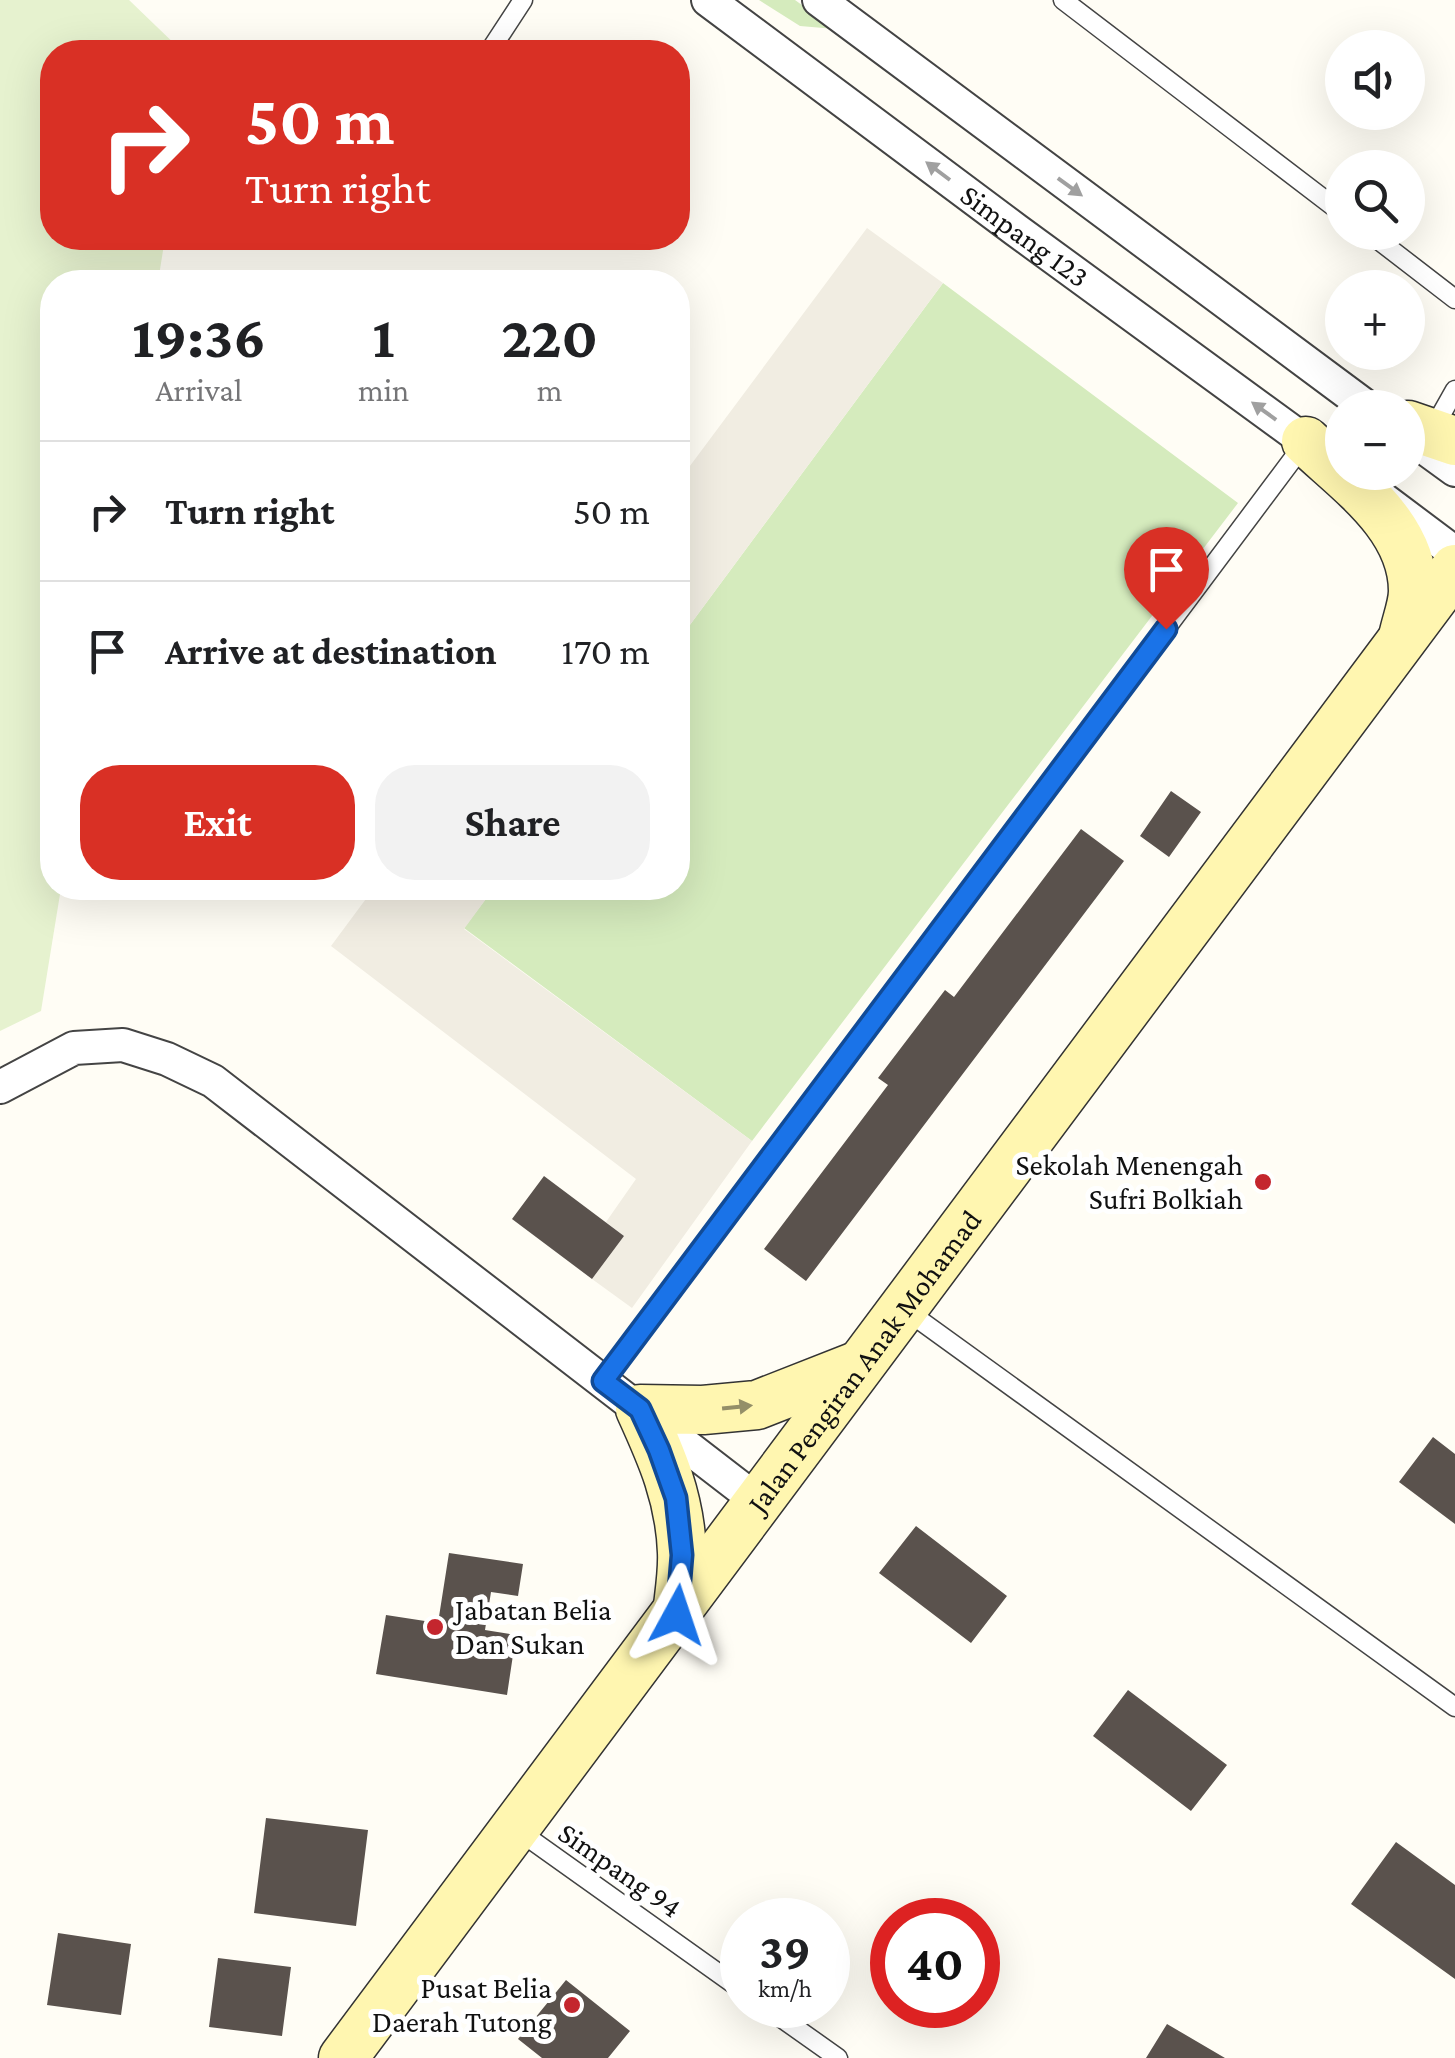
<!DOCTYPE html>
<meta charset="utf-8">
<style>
:root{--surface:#fff;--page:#f2f2f2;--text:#202124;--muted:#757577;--line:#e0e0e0;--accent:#d93025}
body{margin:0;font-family:"Crimson Pro",serif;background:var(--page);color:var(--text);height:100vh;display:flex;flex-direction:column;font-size:38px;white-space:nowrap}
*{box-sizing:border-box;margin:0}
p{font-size:32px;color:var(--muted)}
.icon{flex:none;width:55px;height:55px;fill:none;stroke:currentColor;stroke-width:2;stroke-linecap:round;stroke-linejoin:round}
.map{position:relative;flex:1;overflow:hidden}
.drawer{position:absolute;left:40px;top:270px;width:650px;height:630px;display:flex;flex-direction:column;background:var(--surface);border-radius:40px;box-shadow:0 10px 40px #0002}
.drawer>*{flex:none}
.guide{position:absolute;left:40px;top:40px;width:650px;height:210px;border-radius:40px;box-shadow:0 10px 40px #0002;background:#d93025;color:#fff;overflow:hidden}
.controls{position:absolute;left:1325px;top:30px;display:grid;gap:20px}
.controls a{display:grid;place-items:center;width:100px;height:100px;border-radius:50%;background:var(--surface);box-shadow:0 10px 40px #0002;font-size:50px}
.speed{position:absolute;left:720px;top:1898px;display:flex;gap:20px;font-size:50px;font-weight:700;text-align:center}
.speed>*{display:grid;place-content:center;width:130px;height:130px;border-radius:50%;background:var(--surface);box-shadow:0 10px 40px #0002;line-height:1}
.speed small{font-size:25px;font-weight:400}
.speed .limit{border:15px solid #d22;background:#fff;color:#111}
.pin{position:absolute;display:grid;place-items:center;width:85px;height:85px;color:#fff;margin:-102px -42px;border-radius:50% 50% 50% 0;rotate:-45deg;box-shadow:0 0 10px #0007}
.pin .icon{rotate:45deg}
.me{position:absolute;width:110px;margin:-55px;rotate:5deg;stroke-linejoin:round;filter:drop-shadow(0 0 8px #0008)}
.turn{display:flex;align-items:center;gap:35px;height:210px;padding:0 40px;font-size:45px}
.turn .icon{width:130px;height:130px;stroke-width:2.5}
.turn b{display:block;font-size:70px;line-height:85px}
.eta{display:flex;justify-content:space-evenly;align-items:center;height:170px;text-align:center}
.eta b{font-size:60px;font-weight:700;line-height:70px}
.primary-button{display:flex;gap:20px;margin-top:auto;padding:20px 40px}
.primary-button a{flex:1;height:115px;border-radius:40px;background:var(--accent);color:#fff;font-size:40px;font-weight:700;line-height:115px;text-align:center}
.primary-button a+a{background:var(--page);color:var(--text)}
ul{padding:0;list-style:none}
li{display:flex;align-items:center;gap:30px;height:140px;padding:0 40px;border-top:2px solid var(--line)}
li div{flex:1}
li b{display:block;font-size:38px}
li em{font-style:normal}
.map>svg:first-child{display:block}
.green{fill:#d5ebbd}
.pitch{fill:#e6f2cf}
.plaza{fill:#f1ede2}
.building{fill:#5a524d}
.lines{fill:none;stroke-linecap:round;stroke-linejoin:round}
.lane-casing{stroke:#444;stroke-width:21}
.street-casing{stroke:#444;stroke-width:36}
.secondary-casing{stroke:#333;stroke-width:51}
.lane{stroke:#fff;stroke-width:18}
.street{stroke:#fff;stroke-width:32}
.secondary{stroke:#fff6b0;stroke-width:48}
.oneway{fill:#a0a0a0}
.oneway2{fill:#948f68}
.route-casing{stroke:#114b97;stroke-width:25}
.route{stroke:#1a73e8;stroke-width:18}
.poi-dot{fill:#c4262e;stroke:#fff;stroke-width:4}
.labels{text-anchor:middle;stroke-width:10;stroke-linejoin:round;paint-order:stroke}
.street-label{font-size:30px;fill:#111;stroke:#fff}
.poi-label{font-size:30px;fill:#111;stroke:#fff;text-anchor:end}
</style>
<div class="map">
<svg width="1455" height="2058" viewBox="0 0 1455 2058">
<rect width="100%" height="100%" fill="#fffdf5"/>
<path class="green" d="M759,0h36l40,29 -35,-3z
M943,283l295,220 -486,638 -288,-213 30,-40h184v-247z"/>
<path class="pitch" d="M0,0h129l54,52h-131v186h113l-7,44h-106v606h9l-20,123 -41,20z"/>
<path class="plaza" d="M867,228l76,55 -265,358v-159z
M374,888h120l-30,41 288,212 -120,167 -40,-29 32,-43 -18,-14 30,-43 -305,-233z"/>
<path class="building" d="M1171,791l30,21 -32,45 -29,-21z
M1081,829l43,32 -318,420 -42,-32 124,-164 -10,-7 67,-88 9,7z
M544,1176l80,60 -32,43 -80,-60z
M1433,1437l22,17v70l-56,-42z
M916,1526l91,70 -36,47 -92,-70z
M449,1553l74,11 -5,32 -27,-4 -6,38 31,5 -9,60 -131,-21 10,-59 52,8z
M1128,1690l99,75 -36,46 -98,-75z
M266,1818l102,12 -12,96 -102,-13z
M1396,1842l59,43v94l-104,-75z
M58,1933l73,11 -10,71 -74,-10z
M218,1958l73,9 -9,69 -73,-9z
M566,1980l64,51 -22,27h-66l-24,-19z
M1167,2024l58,34h-79z"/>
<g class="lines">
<g class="lane-casing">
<path id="lane" d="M1063,0l279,213
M489,52l34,-52
M1368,232l87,67
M1433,429l22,-39
M907,1311l548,396
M603,1381l701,-937
M516,1829l226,161
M763,2005l75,53"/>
</g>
<g class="street-casing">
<g id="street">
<path id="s1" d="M708,0l308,230 304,222"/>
<path d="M819,0l549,408"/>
<path d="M1411,438l44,32"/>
<path d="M1383,499l72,54"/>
<path d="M0,1087l74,-39 49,-3 44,14 46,22 546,421"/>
</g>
</g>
<g class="secondary-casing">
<g id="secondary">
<path d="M1408,425l47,16"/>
<path d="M1306,441c43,41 107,84 107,150 0,14 -7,31 -10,46"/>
<path d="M677,1615c2,-20 6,-42 5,-63 -2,-54 -20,-95 -42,-143l63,1 54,-5 102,-40"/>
<path id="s2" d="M343,2058c372,-495 742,-992 1112,-1489"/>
</g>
</g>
<use href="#lane" class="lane"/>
<use href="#street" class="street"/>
<use href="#secondary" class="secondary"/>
</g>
<defs><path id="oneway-solid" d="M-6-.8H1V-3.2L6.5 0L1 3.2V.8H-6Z" transform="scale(2.5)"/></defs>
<g class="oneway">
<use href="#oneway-solid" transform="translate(938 171) rotate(-143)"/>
<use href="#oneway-solid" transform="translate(1070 187) rotate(36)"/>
<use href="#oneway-solid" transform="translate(1264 411) rotate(-144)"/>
</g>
<use class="oneway2" href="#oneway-solid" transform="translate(737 1407) rotate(-6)"/>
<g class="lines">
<g class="route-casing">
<path id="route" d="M677,1615l5,-60 -6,-57 -17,-48 -19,-41 -37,-28 563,-752"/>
</g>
<use href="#route" class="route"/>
</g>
<g class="poi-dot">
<circle cx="1263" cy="1182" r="10"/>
<circle cx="435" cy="1627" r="10"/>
<circle cx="572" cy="2005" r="10"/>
</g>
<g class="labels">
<g class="street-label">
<text dy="10" stroke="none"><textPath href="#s1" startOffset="395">Simpang 123</textPath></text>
<text dy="10" stroke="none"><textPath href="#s2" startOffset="870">Jalan Pengiran Anak Mohamad</textPath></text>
<text transform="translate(620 1870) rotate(35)" y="10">Simpang 94</text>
</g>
<g class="poi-label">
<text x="1243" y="1175">Sekolah Menengah<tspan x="1243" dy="34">Sufri Bolkiah</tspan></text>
<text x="455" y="1620" text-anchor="start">Jabatan Belia<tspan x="455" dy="34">Dan Sukan</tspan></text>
<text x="552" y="1998">Pusat Belia<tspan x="552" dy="34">Daerah Tutong</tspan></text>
</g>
</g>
</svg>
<div class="controls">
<a><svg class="icon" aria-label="sound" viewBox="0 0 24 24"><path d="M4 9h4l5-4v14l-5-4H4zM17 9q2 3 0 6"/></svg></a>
<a><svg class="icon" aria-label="search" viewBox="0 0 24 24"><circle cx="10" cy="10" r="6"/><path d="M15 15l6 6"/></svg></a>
<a>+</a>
<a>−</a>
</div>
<div class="speed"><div>39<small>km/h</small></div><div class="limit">40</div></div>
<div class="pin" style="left:1166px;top:629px;background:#d93025"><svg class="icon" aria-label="arrive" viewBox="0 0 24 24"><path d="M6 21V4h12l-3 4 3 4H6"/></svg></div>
<svg class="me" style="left:677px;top:1615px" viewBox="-20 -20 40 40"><path d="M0-17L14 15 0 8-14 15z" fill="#1a73e8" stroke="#fff" stroke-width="4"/></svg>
<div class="guide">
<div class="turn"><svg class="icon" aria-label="right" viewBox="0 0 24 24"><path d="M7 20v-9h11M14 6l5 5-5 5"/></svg><div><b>50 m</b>Turn right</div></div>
</div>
<section class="drawer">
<div class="eta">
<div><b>19:36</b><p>Arrival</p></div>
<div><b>1</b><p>min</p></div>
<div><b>220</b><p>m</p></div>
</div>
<ul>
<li><svg class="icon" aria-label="right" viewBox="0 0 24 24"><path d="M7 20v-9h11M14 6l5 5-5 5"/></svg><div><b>Turn right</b></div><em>50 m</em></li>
<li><svg class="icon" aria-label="arrive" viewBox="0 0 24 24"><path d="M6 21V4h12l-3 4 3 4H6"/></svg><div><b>Arrive at destination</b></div><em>170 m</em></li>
</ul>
<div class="primary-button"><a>Exit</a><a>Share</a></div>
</section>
</div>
